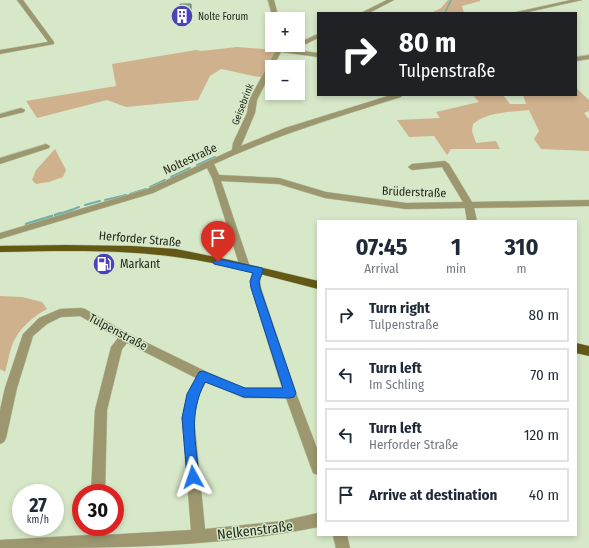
<!DOCTYPE html>
<meta charset="utf-8">
<style>
:root{--surface:#fff;--page:#f6f6f7;--text:#1f2937;--muted:#747a83;--line:#e0e1e3}
body{margin:0;font-family:"Fira Sans Condensed",sans-serif;background:var(--page);color:var(--text);height:100vh;display:flex;flex-direction:column;font-size:15px;white-space:nowrap}
*{box-sizing:border-box;margin:0}
p{font-size:13px;color:var(--muted)}
.icon{flex:none;width:22px;height:22px;fill:none;stroke:currentColor;stroke-width:2;stroke-linecap:round;stroke-linejoin:round}
.map{position:relative;flex:1;overflow:hidden}
.sheet{position:absolute;left:317px;top:220px;width:260px;height:316px;display:flex;flex-direction:column;background:var(--surface);border-radius:0px;box-shadow:0 2px 6px #0003}
.sheet>*{flex:none}
.banner{position:absolute;left:317px;top:12px;width:260px;height:84px;border-radius:0px;box-shadow:0 2px 6px #0003;background:#202124;color:#fff;overflow:hidden}
.tools{position:absolute;left:265px;top:12px;display:grid;gap:8px}
.tools a{display:grid;place-items:center;width:40px;height:40px;border-radius:0px;background:var(--surface);box-shadow:0 2px 6px #0003;font-size:20px}
.speed{position:absolute;left:12px;top:484px;display:flex;gap:8px;font-size:20px;font-weight:700;text-align:center}
.speed>*{display:grid;place-content:center;width:52px;height:52px;border-radius:50%;background:var(--surface);box-shadow:0 2px 6px #0003;line-height:1}
.speed small{font-size:10px;font-weight:400}
.speed .limit{border:6px solid #d22;background:#fff;color:#111}
.pin{position:absolute;display:grid;place-items:center;width:34px;height:34px;color:#fff;margin:-41px -17px;border-radius:50% 50% 50% 0;rotate:-45deg;box-shadow:0 0 4px #0007}
.pin .icon{rotate:45deg}
.me{position:absolute;width:44px;margin:-22px;rotate:355deg;stroke-linejoin:round;filter:drop-shadow(0 0 3px #0008)}
.turn{display:flex;align-items:center;gap:14px;height:84px;padding:0 16px;font-size:18px}
.turn .icon{width:52px;height:52px;stroke-width:2.5}
.turn b{display:block;font-size:28px;line-height:34px}
.eta{display:flex;justify-content:space-evenly;align-items:center;height:68px;text-align:center}
.eta b{font-size:24px;font-weight:700;line-height:28px}
ul{padding:0;list-style:none}
li{display:flex;align-items:center;gap:12px;height:54px;margin:0 8px 6px;padding:0 8px;border:2px solid var(--line);border-radius:0px}
li div{flex:1}
li b{display:block;font-size:15px}
li em{font-style:normal}
.map>svg:first-child{display:block}
.green{fill:#d0b18d}
.lines{fill:none;stroke-linecap:round;stroke-linejoin:round}
.stream-far2{stroke:#6fafab;stroke-width:1.5}
.stream-far1{stroke:#6fafab;stroke-width:2}
.stream{stroke:#6fafab;stroke-width:2.5}
.minor-casing{stroke:#b7c6a9;stroke-width:1}
.major-casing{stroke:#b7c6a9;stroke-width:1}
.minor{fill:#9d976f;fill-rule:evenodd}
.major{fill:#635915;fill-rule:evenodd}
.wall{fill:#809d8d}
.shaded-wall{fill:#688073}
.building{fill:#95b7a4;stroke:#688073}
.route{fill:#1a73e8;stroke:#114b97}
.labels{text-anchor:middle;stroke-width:3;stroke-linejoin:round;paint-order:stroke}
.far-poi-label{font-size:10px;fill:#23291e;stroke:#d7e8c8;text-anchor:start}
.far-street-label{font-size:10px;fill:#23291e;stroke:#d7e8c8}
.street-label{font-size:12px;fill:#23291e;stroke:#d7e8c8}
.poi-label{font-size:12px;fill:#23291e;stroke:#d7e8c8;text-anchor:start}
.near-street-label{font-size:14px;fill:#23291e;stroke:#d7e8c8}
</style>
<div class="map">
<svg width="589" height="548" viewBox="0 0 589 548">
<rect width="100%" height="100%" fill="#d7e8c8"/>
<path class="green" d="M448,0h32v1l-18,5 2,7 -31,-1 8,-4z
M237,47l39,3 -15,27c-14,-1 -26,-6 -40,-8l-11,7 -12,24 -72,7 -19,-7 -70,18 -11,-17 90,-15 -4,-22 84,-14 5,1z
M576,88l13,12v11l-5,2 5,6v32l-48,-2 -7,-10 5,-8 -10,-21c-18,2 -42,2 -56,14l-1,7 4,12 20,-2 4,8h-49l-4,6 -13,-19 -25,1 -12,-17 43,-2 -4,-6 43,-10 -6,-7h30l7,9h16l-3,-9h53z
M55,149l11,21 -3,7 -14,5 -13,2 -4,-4 4,-10z
M0,296l22,1 20,5 5,7c-13,7 -25,17 -32,30 -5,8 -7,24 -10,33l-5,-3z"/>
<g class="lines">
<path class="stream-far2" d="M445,13l6,-13"/>
<path class="stream-far1" d="M197,165l18,-8
M171,177l19,-9
M150,187l15,-7
M130,194l16,-5
M105,200l21,-5
M85,205l15,-4
M69,211l10,-4"/>
<path class="stream" d="M63,213l9,-3
M55,215l6,-2
M26,224l26,-8"/>
<g class="minor-casing">
<path id="minor" d="M17,0h6l31,42v2l-54,10v-4l48,-8z
M268,0h6l5,19h-6z
M387,0h7l-25,13h-8z
M571,0h11l-58,13h-12z
M318,34v4l-24,12 24,3v4l-37,-5 -8,15h-1v3l-15,30 -2,13 -14,33 44,-18 106,-33h11l-1,2c-64,20 -127,39 -187,67l5,11 60,3 47,14 80,11 57,-1 -21,-35 -30,3 -4,-3 4,-3 33,-3 4,3 23,38 117,-2v6l-115,2 3,13h-10l-2,-13 -59,1 -81,-11 -46,-14 -58,-3 29,86 -2,3h-6l-2,-3 -28,-89 -5,-10 -54,25 -153,46v-6l147,-44 85,-39 1,-7 14,-30 2,-13 27,-50v-5h6v3l4,1 12,-4v-2z
M589,55v4l-13,2v-4z
M21,108l4,2 -1,2 -24,6v-4z
M46,144l4,2 -1,2 -49,16v-6z
M258,267l4,1 1,3 -3,10 1,7 35,105 22,58v24l-5,-2 -27,-75h-42l-38,-16 -7,13 -5,23 11,111 77,-8 36,-8v14c-104,21 -212,21 -318,21v-8l89,-5 1,-8h14v8l87,-5 -9,-112 5,-24 9,-16 -69,-35 -5,6 -15,61 -2,83h-14l4,-83 16,-63 7,-9 -38,-22 -19,1 -14,7 -14,12 -16,52 -11,50 -2,4 -4,2v-34l5,-22 18,-54 16,-16 21,-9 21,-1 4,1 44,25 78,38 37,16h38l-31,-100c-1,-7 0,-13 3,-20z
M333,535h14l3,13h-14z"/>
</g>
<g class="major-casing">
<path id="major" d="M66,245l66,1 44,3 54,11 88,21v8c-47,-12 -94,-26 -142,-32 -58,-8 -118,-6 -176,-5v-6z
M576,343l13,3v10l-13,-3z"/>
</g>
<use href="#minor" class="minor"/>
<use href="#major" class="major"/>
</g>
<path class="wall" d="M192,11l-1,9 -14,1 -2,-8z"/>
<path class="shaded-wall" d="M191,4l1,7 -1,9 -1,-7z"/>
<path class="building" d="M180,4h11l-1,9h-15l1,-6h3z"/>
<path class="route" d="M218,259l44,9 1,3 -4,10 1,7 36,105 -2,4 -4,1 -46,-1 -39,-15c-17,33 -9,60 -6,95l-2,5 -4,1 -4,-1 -2,-5 -5,-59 5,-24 12,-22 4,-1 42,17h38l-32,-100 -1,-7 3,-8 -39,-9 -1,-2z"/>
<defs>
<g id="building-disc" transform="scale(1.15)"><circle r="9.5" fill="#4b42b8" stroke="#d7e8c8"/><path d="M-4-6H4V6H1V3H-1V6H-4ZM-2.5-4.3h1.7v1.8h-1.7ZM.8-4.3h1.7v1.8H.8ZM-2.5-1h1.7V.8h-1.7ZM.8-1h1.7V.8H.8Z" fill="#fff"/></g>
<g id="fuel-disc" transform="scale(1.15)"><circle r="9.5" fill="#4b42b8" stroke="#d7e8c8"/><path d="M-5.5-6h7V0h2V4h1.3V-2.5L3-4.5l.8-.8L6-3V5H2.5V1h-1V6h-7ZM-4.2-4.7v3.2H.2V-4.7Z" fill="#fff"/></g>
</defs>
<g fill-rule="evenodd">
<use href="#building-disc" x="182" y="16"/>
<use href="#fuel-disc" x="104" y="264"/>
</g>
<g class="labels">
<g class="far-poi-label">
<text x="198" y="20">Nolte Forum</text>
</g>
<g class="far-street-label">
<text transform="translate(242 104) rotate(-69)" y="4">Geisebrink</text>
</g>
<g class="street-label">
<text transform="translate(190 159) rotate(-25)" y="4">Noltestraße</text>
<text transform="translate(414 192) rotate(2)" y="4">Brüderstraße</text>
<text transform="translate(140 239) rotate(5)" y="4">Herforder Straße</text>
<text transform="translate(118 332) rotate(28)" y="4">Tulpenstraße</text>
</g>
<g class="poi-label">
<text x="120" y="268">Markant</text>
</g>
<g class="near-street-label">
<text transform="translate(255 530) rotate(-7)" y="5">Nelkenstraße</text>
</g>
</g>
</svg>
<div class="tools">
<a>+</a>
<a>−</a>
</div>
<div class="speed"><div>27<small>km/h</small></div><div class="limit">30</div></div>
<div class="pin" style="left:218px;top:262px;background:#d93025"><svg class="icon" aria-label="arrive" viewBox="0 0 24 24"><path d="M6 21V4h12l-3 4 3 4H6"/></svg></div>
<svg class="me" style="left:193px;top:477px" viewBox="-20 -20 40 40"><path d="M0-17L14 15 0 8-14 15z" fill="#1a73e8" stroke="#fff" stroke-width="4"/></svg>
<div class="banner">
<div class="turn"><svg class="icon" aria-label="right" viewBox="0 0 24 24"><path d="M7 20v-9h11M14 6l5 5-5 5"/></svg><div><b>80 m</b>Tulpenstraße</div></div>
</div>
<section class="sheet">
<div class="eta">
<div><b>07:45</b><p>Arrival</p></div>
<div><b>1</b><p>min</p></div>
<div><b>310</b><p>m</p></div>
</div>
<ul>
<li><svg class="icon" aria-label="right" viewBox="0 0 24 24"><path d="M7 20v-9h11M14 6l5 5-5 5"/></svg><div><b>Turn right</b><p>Tulpenstraße</p></div><em>80 m</em></li>
<li><svg class="icon" aria-label="left" viewBox="0 0 24 24"><path d="M17 20v-9H6M10 6l-5 5 5 5"/></svg><div><b>Turn left</b><p>Im Schling</p></div><em>70 m</em></li>
<li><svg class="icon" aria-label="left" viewBox="0 0 24 24"><path d="M17 20v-9H6M10 6l-5 5 5 5"/></svg><div><b>Turn left</b><p>Herforder Straße</p></div><em>120 m</em></li>
<li><svg class="icon" aria-label="arrive" viewBox="0 0 24 24"><path d="M6 21V4h12l-3 4 3 4H6"/></svg><div><b>Arrive at destination</b></div><em>40 m</em></li>
</ul>
</section>
</div>
